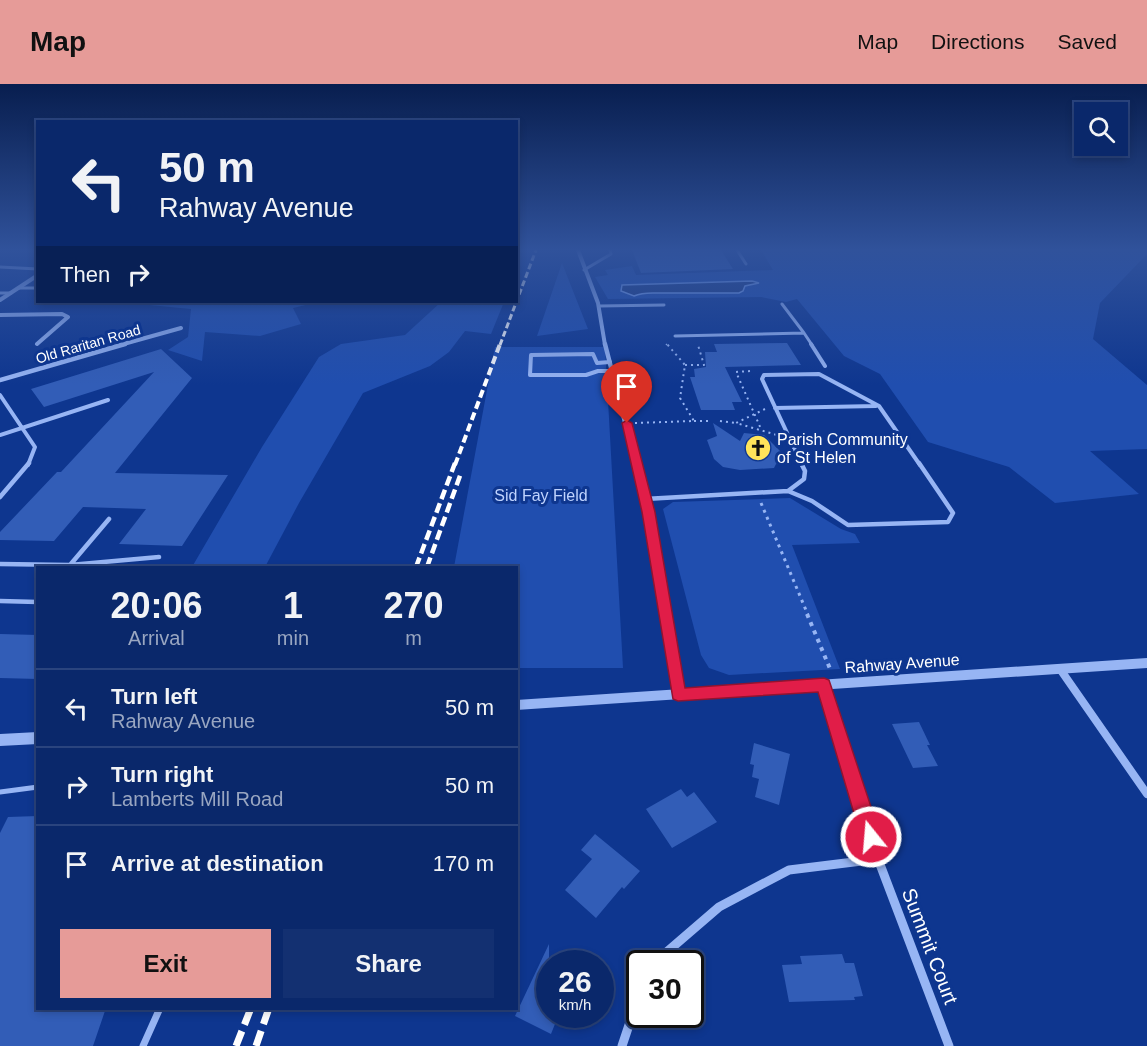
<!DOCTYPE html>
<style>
:root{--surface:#0a286b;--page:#133071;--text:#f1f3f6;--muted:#99a6c1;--line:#2a447e;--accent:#e69b98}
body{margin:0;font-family:Arial,sans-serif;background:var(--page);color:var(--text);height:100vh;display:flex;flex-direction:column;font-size:22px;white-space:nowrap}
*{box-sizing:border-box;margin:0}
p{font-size:20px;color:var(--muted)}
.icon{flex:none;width:33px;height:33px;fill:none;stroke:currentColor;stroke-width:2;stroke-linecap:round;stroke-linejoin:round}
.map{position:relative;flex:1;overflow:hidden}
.panel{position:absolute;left:36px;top:482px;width:482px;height:444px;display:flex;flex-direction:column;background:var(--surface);border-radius:0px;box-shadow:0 3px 9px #0003,0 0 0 2px var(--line)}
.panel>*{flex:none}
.guide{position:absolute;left:36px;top:36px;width:482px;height:183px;border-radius:0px;box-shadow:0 3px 9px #0003,0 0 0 2px var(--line);background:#0a286b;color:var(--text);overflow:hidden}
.fabs{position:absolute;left:1074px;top:18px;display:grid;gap:12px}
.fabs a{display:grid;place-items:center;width:54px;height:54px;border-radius:0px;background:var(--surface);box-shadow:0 3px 9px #0003,0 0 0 2px var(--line);font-size:30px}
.speed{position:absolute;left:536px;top:866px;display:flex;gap:12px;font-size:30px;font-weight:700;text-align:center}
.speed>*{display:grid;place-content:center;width:78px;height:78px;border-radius:50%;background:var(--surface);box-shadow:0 3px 9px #0003,0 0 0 2px var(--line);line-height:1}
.speed small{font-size:15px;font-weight:400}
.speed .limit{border:3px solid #111;border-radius:9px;background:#fff;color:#111}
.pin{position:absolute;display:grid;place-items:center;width:51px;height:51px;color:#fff;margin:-62px -26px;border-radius:50% 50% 50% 0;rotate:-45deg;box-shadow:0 0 6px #0007}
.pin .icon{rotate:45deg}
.me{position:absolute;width:66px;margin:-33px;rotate:343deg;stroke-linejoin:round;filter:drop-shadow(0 0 4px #0008)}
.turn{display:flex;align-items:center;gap:21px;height:126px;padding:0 24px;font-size:27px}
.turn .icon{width:78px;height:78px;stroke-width:2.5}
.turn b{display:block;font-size:42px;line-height:51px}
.then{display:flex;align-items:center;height:57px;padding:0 24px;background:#0003;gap:12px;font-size:22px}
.eta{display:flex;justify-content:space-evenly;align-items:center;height:102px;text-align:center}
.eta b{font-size:36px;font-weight:700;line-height:42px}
.cta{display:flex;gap:12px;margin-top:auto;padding:12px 24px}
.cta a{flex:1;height:69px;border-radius:0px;background:var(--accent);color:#111;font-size:24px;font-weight:700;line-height:69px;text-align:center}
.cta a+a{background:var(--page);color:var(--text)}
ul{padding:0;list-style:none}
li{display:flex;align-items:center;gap:18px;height:78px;padding:0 24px;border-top:2px solid var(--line)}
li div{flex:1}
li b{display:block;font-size:22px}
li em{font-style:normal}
header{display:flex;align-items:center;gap:36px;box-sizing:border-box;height:84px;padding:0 30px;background:var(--accent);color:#111}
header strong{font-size:28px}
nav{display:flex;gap:33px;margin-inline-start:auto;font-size:21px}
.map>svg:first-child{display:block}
.green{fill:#204eaf}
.water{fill:#1b387b;stroke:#88aef8;stroke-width:1.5}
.building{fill:#325db7}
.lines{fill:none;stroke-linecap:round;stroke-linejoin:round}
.path-far3{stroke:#97b5f4;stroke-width:1.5;stroke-dasharray:1.5 3;stroke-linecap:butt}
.path-far2{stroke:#97b5f4;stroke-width:2;stroke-dasharray:2 4;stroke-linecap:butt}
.path-far1{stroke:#97b5f4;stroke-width:3;stroke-dasharray:3 4.5;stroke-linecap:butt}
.path{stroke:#97b5f4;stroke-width:4;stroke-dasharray:4 5;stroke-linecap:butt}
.service-far4{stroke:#97b5f4;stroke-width:3}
.service-far3{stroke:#97b5f4;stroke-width:4}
.service-far2{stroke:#97b5f4;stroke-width:4.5}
.service-far1{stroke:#97b5f4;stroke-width:5}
.service{stroke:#97b5f4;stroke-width:7}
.minor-far4{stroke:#97b5f4;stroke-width:4}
.minor-far3{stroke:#97b5f4;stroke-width:4.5}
.minor-far2{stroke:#97b5f4;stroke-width:6}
.minor-far1{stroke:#97b5f4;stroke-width:8}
.minor{stroke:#97b5f4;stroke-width:9}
.tertiary{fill:#97b5f4;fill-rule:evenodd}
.rail-far3{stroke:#fff;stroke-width:3;stroke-dasharray:6 3;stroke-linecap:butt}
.rail-far2{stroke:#fff;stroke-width:4;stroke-dasharray:8 4;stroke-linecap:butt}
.rail-far1{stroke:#fff;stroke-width:4.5;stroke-dasharray:10 4.5;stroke-linecap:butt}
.rail{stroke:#fff;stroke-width:7;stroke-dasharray:16 7;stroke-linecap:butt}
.route{fill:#e11d48;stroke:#92132f;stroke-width:1.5}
.labels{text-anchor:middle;stroke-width:6;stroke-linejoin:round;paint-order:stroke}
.far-street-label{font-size:14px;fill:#fff;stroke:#0e368f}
.poi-label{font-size:16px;fill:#fff;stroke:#0e368f;text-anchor:start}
.park-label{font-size:16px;fill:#bfd3fe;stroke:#0e368f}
.street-label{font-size:16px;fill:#fff;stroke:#0e368f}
.near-street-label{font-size:20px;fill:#fff;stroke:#0e368f}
</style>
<header>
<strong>Map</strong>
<nav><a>Map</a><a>Directions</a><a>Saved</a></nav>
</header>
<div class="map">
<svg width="1147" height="962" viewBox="0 0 1147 962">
<rect width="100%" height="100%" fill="#0e368f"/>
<path class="green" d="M761,166h386v4l-47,49 -7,36 54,46v64l-57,2 49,43 -84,9 -46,-36 -81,-25 -48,-68 -36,-18 -47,-57 -11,3 -25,-5 -153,2 -13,-22 13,-2 -3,-5 27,-4 4,9 137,-5z
M562,179l26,66 -51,7z
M118,218h200l-25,6 8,16 -41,12 -55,-4 -3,29 -34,-11 20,-13 3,-28z
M441,218h63l-13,32 -26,-3 -16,21 -19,14 -67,27 -64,110 -34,64h-73l70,-120 57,-90 22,-13 64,-9z
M495,263h110l18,321h-107v-101h-62z
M790,414l51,31 14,5 5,9 -68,2 48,124 -111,6 -20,-7 -8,-13 -38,-146 10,-7z"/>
<path class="water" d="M752,197l7,2 -14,3 -2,5 -4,2h-80c-9,0 -16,-1 -25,3l-13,-5 1,-6z"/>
<path class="building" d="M632,166h89l12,19 -92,4z
M787,259l14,22 -76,2 17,35h-10l3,8h-34l-11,-33h5l-1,-8 12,-2 -1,-15h12l-3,-8z
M161,265l31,29 -77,95 113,2 -46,71 -63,-2 27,-35 -63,-2 -29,34 -54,-1v-8l57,-60h4l93,-100 -110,35 -13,-18z
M713,339l27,18 4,-8 20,2 18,18 1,12 -7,-1 -2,4 -34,2 -17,-3 -9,-8 -7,-19 10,-4z
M0,550l38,1v44l-38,-1z
M919,638l11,23h-3l11,21 -25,2 -21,-44z
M754,659l36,11 -11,51 -24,-8 4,-18 -7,-2 2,-12 -4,-1z
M681,705l6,8 7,-5 23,30 -45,26 -26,-39z
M38,732v192h68l-13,38h-93v-213l8,-16z
M595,750l45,37 -16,18 -2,-2 -26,31 -31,-28 27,-31 -11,-9z
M549,860v70h10l-8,20 -36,-18z
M842,870l3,9h9l9,33 -9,1 1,3 -66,2 -7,-37 20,-1 -2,-8z"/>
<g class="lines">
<path class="path-far3" d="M666,261l3,-3"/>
<path class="path-far2" d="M685,281h19l-6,-20
M750,287l-14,1 25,57
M765,325l-29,14 41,12
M694,337h18
M720,337l16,2
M635,339l59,-2 -14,-23 5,-33 -18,-21"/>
<path class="path-far1" d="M761,419l47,112"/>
<path class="path" d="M807,530l24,57"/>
<path class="service-far4" d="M737,166l9,14
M0,183l38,2
M584,186l27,-16 -1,-4
M18,204h20
M0,209h11
M782,220l22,29
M599,222l65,-1
M675,252l129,-3 8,12"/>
<path class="service-far3" d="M811,260l14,22
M610,278l-13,1 -4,-9 -62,1 -1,20h56l12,-4h14
M0,311l35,52 -7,18
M775,324l101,-2
M0,351l108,-35
M802,381l-40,-86 2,-4 55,-1 60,32 41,59"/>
<path class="service-far2" d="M788,407l24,10 36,24 100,-3 5,-9 -34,-50
M788,407l16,-12 1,-8 -4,-8
M0,413l29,-34
M645,415l143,-8
M0,480l70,1 89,-8
M70,481l39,-46
M0,517l38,1"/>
<path class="service-far1" d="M0,708l38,-5"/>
<path class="service" d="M143,962l17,-38"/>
<path class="minor-far4" d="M578,166l20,53 7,42
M0,216l38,-25
M0,231l62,-1 6,3 -31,27
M120,261l61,-17"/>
<path class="minor-far3" d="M605,260l31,121
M0,296l125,-36"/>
<path class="minor-far2" d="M635,379l13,49 18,103"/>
<path class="minor-far1" d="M665,530l14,81
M1060,585l87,125
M824,601l38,121"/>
<path class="minor" d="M861,720l17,55 71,187
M654,879l65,-56 70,-37 89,-11
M622,962l17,-51"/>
<path class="tertiary" d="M1147,574v10l-631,42v-10z
M38,648v12l-38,2v-12z"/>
<path class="rail-far3" d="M500,261l36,-95"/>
<path class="rail-far2" d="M455,381l45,-121"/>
<path class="rail-far1" d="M416,483l39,-104
M427,483l34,-94"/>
<path class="rail" d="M236,962l15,-38
M256,962l13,-38"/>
</g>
<linearGradient id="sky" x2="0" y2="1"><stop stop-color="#081e4f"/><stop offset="0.55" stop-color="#30529b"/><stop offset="1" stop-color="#30529b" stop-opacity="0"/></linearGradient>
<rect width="1147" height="301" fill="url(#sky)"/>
<path class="route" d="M627,336l5,3 23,89 30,176 139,-10 5,2 52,157 -3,7 -7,2 -7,-2 -3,-7 -43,-145 -140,9 -5,-2 -31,-187 -20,-89z"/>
<defs>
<g id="church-disc" transform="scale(1.35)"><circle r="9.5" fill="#ffe45a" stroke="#0e368f"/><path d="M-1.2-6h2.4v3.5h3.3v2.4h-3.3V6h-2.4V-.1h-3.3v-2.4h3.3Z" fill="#111"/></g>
</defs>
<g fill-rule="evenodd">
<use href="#church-disc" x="758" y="364"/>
</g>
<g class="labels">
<g class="far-street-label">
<text transform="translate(88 260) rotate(-16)" y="5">Old Raritan Road</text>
</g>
<g class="poi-label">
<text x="777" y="361">Parish Community<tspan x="777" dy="18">of St Helen</tspan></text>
</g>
<g class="park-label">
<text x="541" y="417">Sid Fay Field</text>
</g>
<g class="street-label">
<text transform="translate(902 579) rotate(-4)" y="6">Rahway Avenue</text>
</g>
<g class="near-street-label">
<text transform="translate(930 862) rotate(69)" y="7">Summit Court</text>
</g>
</g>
</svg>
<div class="fabs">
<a><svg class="icon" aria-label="search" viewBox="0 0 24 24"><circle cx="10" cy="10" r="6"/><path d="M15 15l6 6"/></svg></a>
</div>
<div class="speed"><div>26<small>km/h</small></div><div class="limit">30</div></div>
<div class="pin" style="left:627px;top:339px;background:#d93025"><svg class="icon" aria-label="arrive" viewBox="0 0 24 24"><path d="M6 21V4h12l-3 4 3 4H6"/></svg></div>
<svg class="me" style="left:871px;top:753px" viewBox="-20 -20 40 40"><circle r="17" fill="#e11d48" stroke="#fff" stroke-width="3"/><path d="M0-11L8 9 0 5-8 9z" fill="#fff"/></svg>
<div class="guide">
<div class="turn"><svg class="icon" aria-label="left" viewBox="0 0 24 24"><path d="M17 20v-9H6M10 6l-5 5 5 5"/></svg><div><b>50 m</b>Rahway Avenue</div></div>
<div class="then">Then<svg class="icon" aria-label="right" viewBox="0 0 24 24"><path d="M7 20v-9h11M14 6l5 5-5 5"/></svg></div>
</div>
<section class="panel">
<div class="eta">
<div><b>20:06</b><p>Arrival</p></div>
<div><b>1</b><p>min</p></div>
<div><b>270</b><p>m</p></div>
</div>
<ul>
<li><svg class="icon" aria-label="left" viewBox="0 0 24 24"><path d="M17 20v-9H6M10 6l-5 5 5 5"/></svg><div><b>Turn left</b><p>Rahway Avenue</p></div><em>50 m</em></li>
<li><svg class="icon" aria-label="right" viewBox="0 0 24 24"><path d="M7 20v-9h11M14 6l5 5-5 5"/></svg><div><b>Turn right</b><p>Lamberts Mill Road</p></div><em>50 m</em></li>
<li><svg class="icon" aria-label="arrive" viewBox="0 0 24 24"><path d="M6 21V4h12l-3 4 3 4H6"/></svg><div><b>Arrive at destination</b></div><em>170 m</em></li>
</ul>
<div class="cta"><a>Exit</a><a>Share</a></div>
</section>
</div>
